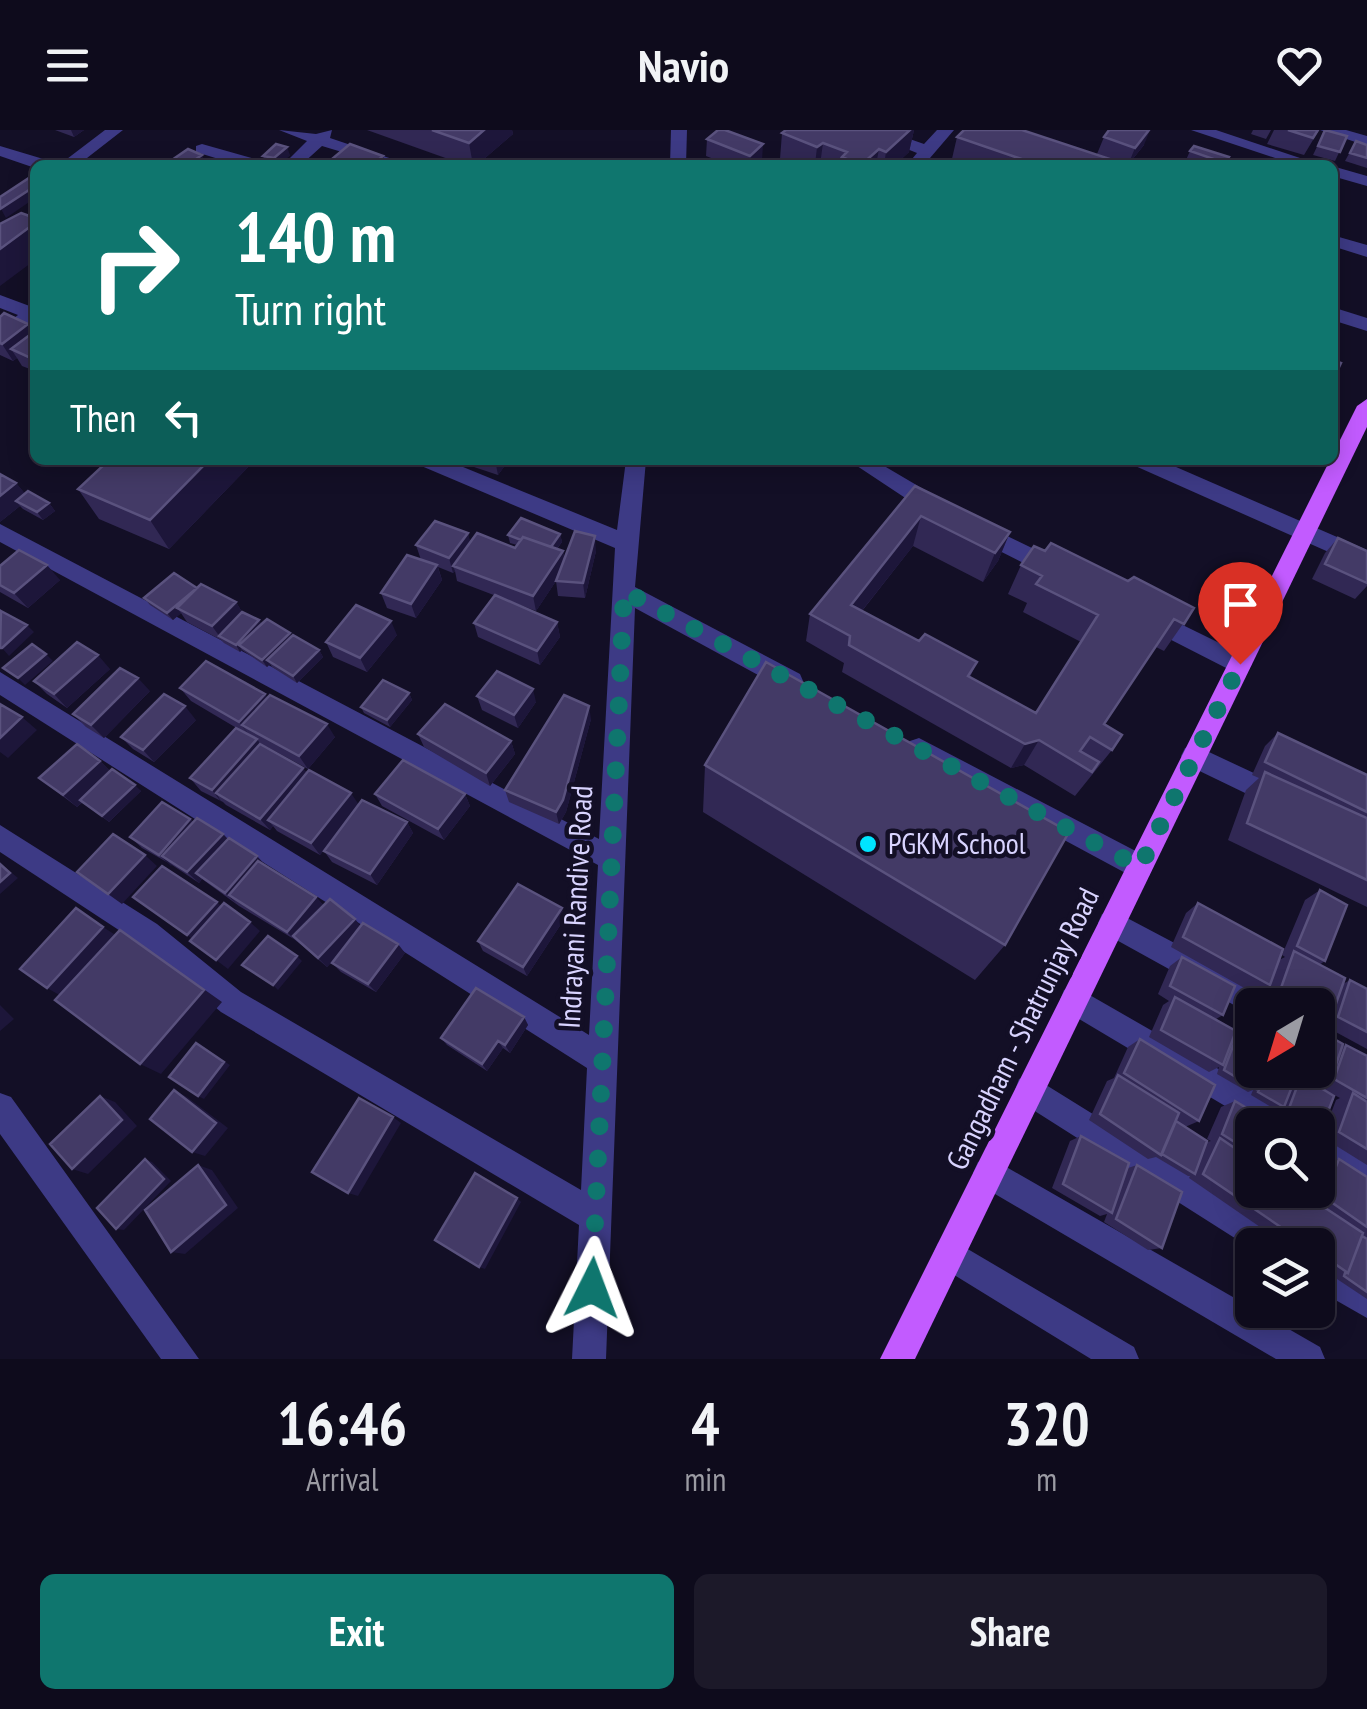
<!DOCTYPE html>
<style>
:root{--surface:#0e0b1c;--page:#1c1929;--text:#f1f3f6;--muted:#9b9ba3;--line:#2e2b3b;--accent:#0f766e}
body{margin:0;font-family:"PT Sans Narrow",sans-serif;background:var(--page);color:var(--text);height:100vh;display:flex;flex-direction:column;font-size:38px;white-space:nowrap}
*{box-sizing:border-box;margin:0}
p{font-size:32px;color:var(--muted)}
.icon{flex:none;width:55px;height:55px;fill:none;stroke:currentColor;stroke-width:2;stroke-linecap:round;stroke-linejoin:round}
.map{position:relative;height:1229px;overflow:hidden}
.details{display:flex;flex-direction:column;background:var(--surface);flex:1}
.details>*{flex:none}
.guide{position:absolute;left:30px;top:30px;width:1308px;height:305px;border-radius:15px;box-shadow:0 5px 25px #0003,0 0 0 2px var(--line);background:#0f766e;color:#fff;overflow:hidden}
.needle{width:65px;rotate:218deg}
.buttons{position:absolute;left:1235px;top:858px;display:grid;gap:20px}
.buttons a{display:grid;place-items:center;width:100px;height:100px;border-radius:15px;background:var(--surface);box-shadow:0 5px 25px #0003,0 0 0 2px var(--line);font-size:50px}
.pin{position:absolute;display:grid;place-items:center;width:85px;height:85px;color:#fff;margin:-102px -42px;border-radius:50% 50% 50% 0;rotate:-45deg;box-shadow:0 0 10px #0007}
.pin .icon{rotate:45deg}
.me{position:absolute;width:110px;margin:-55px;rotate:3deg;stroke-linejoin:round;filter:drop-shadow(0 0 8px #0008)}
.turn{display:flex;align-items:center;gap:35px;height:210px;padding:0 40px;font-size:45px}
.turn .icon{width:130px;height:130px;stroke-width:2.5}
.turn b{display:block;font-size:70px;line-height:85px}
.then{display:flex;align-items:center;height:95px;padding:0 40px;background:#0003;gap:20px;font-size:38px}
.eta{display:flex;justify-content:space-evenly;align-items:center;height:170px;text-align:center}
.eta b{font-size:60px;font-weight:800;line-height:70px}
.primary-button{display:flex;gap:20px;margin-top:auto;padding:20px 40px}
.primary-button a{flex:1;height:115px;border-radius:15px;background:var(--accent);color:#fff;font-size:40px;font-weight:800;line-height:115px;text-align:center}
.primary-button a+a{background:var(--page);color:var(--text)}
header{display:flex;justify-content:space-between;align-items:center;height:130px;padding:0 40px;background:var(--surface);font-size:45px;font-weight:800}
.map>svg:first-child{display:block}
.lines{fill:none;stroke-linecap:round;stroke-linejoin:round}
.minor{fill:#3d3a85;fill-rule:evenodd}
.major{fill:#c25bff;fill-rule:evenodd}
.wall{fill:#312854}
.shaded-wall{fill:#1d163a}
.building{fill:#433a66;stroke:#5a527e;stroke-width:2.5}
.route{stroke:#0f766e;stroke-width:18;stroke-dasharray:0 32.4}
.poi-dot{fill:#00e5ff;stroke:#130f26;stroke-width:4}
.labels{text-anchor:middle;stroke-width:9;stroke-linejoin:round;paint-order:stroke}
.poi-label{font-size:30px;fill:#d9d4ff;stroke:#130f26;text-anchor:start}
.street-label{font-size:30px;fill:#d9d4ff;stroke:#130f26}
</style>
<header><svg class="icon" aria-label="menu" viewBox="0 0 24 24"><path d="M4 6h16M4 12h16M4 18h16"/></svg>Navio<svg class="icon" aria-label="heart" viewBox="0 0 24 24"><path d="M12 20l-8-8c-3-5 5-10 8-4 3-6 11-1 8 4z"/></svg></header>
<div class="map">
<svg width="1367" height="1229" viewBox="0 0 1367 1229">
<rect width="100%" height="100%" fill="#130f26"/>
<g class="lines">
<path class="minor" d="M105,0h18l-45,35h-19z
M279,0l37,4 16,-4 -2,8 80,27h-25l-63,-19 -21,19h-18l24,-24z
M671,0h16l-1,35h-16z
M860,0h24l40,14 13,-14h17l-30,35h-17l10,-12z
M1191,0h25l105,35h-25z
M1320,0h26l21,6v10z
M202,14l60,17 2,4h-26l-42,-13v-6z
M0,16l50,15 2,4 -17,3 -35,-12z
M1332,36l35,10v10l-35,-10z
M1332,105l35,10v12l-35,-11z
M0,165l35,13v13l-35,24v-16l18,-14 -18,-7z
M1332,177l35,11v13l-35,-11z
M416,330h30l171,70 9,-70h20l-11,127 165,87 3,7 -3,7h-18l-147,-80 -29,751h-34l7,-134 -358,-213 -84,-70 -137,-90v-27l157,99 84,68 340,198 6,-122 -587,-373v-23l589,363 9,-170 -598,-323v-18l599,315 16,-291 -196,-83z
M848,330h26l73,43 3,6 -11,8 -8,-2z
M1130,330h30l207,90v19l-234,-104z
M974,390l93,45 3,6 -3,6h-16l-85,-43 -3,-6 3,-6z
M1148,478l100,49 4,7 -4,7h-16l-92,-47 -4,-7 4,-7z
M919,608l230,120 4,9 -4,9 -9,3 -9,-3 -221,-119 -4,-8 4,-8z
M1194,615l96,45 4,8 -4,8 -9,4 -9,-4 -87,-42 -4,-8 4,-8z
M1112,780l161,85 4,10h-25v10l-150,-83 -4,-9 4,-9z
M1074,856l223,128 4,11h-44l-193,-115 -4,-10 4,-10z
M1030,945l256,159 5,11h-39v4l-233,-148 -4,-11 4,-11z
M0,963l11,4 188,262h-38l-161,-225z
M1318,999l49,27v33l-49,-28z
M989,1027l331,190 5,12h-49l-298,-175 -5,-11 5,-11z
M949,1108l185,109 5,12h-48l-153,-94 -5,-11 5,-11z
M1318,1125l49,28v35l-49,-28z"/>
<path class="major" d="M1367,269v28l-452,932h-35l477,-953z"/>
</g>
<path class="wall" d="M55,0h29l-10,7z
M367,0h145l1,4 -36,31h-12z
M718,0l44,31 -5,4h-28l-23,-9 1,-17z
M786,0h128l-5,22 -14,13h-99l-16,-6 2,-26z
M1253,0h18l-5,9 -15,-5z
M1274,0h45l-15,25 -37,-11z
M1325,0l22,6 -12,25 -22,-6z
M957,7l151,28h-150l-7,-2z
M1104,7l40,8 -16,20 -31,-11z
M1356,11l11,4v23l-22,-7z
M1190,21l39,6 -4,8h-23l-16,-5z
M290,25l-11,10 -13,-1 -3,-8z
M0,187l33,15 2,-1v40l-13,-5 -5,-8 -4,3 -13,-6z
M255,330l-86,89 -70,-30 -21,-30z
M464,330h45l-11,15 -33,-11z
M16,353l9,11 24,9 6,8 -12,9 -20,-11 -3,-3 -20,16z
M915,356l95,46 -12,29 -15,21 -70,-36 -51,65 57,30 58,21 -7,15 66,36 45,-71 -58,-30 4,-9 -19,-9 13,-29 24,-14 83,30 66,27 -30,43 -8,-4 -52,77 8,26 -37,46 -51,-31 -13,3 -169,-96 2,-9 -38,-22 4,-27z
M468,403l2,10 45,5 2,-3 -7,-2 -2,-8 52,-1 2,8 -5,7 6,2 1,7 32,-7 -11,47 -27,-2 -2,-15 -20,30 -79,-30 -2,-10 -2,2 -15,-6 4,13 -26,38 -29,-10 -6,-15 40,-33 -5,-15z
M1338,408l29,13v35l-12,13 -43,-20 13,-26z
M0,436l60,14 -32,28 -28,-16z
M197,458l39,14 6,10 17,8 2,4 29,9 2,3 27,14 4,7 -26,26 -25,-16 -2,-3 -3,3 -25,-17 -2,2 -16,-9 -3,-3 -34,-18 -6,-9 -8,7 -23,-15 -6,-7z
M557,492l3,15 -20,28 -62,-28 -4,-14z
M397,505l-30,37 -34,-15 -7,-15z
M110,539l-43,39 -20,-14 -13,-13z
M180,558l85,6 2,4 68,39 -27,32 -48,-26 98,61 49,18 6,11 -36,52 -45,-23 -8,-11 19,-26 -23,30 -43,-24 -4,-5 -3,4 -44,-25 -3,-3 -22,-11 -11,-13 55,-45 -54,-32z
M150,561l-46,47 -18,-11 -13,-13z
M409,563l3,7 -22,27 -26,-14 -3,-6z
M477,566l59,6 -18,26 -36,-18z
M591,589l-25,93 -7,12 -50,-22 -4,-12z
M196,590l-42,42 -21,-13 -12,-12z
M1278,603l89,42v132l-139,-67 18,-50 13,-12 -7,-3 13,-29z
M418,604l93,7 4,13 -25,32 -66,-39z
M100,631l10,10 31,20 -32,31 -26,-20 -6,5 -38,-29z
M705,635l300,180 -30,35 -272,-168z
M375,664h90l5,12 -26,34 -62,-34z
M190,689l3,3 30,12 5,5 38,27 50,31 8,9 81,47 -29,39 -35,-20 -9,-9 5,-7 -10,11 -30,-26 -58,-35 -37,-27 -3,4 -27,-18 -30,-17 -12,-11z
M1320,760l5,71 -6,4 24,19 7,-4 17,9v60l-46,-25 2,-4 -5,2v-17h-35l-17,-9 13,-36 6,-3 -3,-2 23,-55z
M1198,773l72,82 -15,9 -84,-47 15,-34z
M565,788l-38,58 -44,-25 -5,-10z
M1182,827l41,58 -7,4 17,10 10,-25 14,-8 16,9h-21v65h38l5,9 6,-3 20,54 -3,1v-6h-18l-20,-12 2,-5 -6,2 -25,-15 2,-5 -5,2 -31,-18 2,-7 -10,5 -60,-35 14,-32 6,-4 -11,-7 12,-28z
M524,887l4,8 -18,28 -7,-5 -16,23 -40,-26 -6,-7z
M1318,900l24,16 4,-1 21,11v109l-45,-28 14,-37 4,-2 -23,-12 2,-4 -4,1 -23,-13h26z
M1140,909l59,82 -14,6 -9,-6 31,21 4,-1 -4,-2 14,-32 14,-6 17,24v65h66v-39l4,12 17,-4 28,18v122l-33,-22 1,-3h-6l-11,-8v-21h-32l-97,-67 1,-2h-2l-32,-19 -8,2 -59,-39 18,-39 7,-3 14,-31z
M1081,1006l47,32 9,-3 25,83 -14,2 -44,-28 3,-8 -7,2 -48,-28 18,-47z"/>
<path class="shaded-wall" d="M71,0h13l-10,7z
M484,0h28l1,4 -36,31h-4l-4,-22z
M910,0h4l-5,22 -14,13h-11l2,-13z
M1150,0l-6,15 -16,20 7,-17z
M823,13l-3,22h-5l2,-18z
M763,14l-1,17 -5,4h-8l1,-9z
M287,17l3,8 -11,10h-3l-2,-7z
M879,19l-3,16h-15z
M202,25l4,9 -2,1h-17z
M383,26l3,9h-14z
M35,56v12l-29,20 -5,-9z
M35,93v37l-35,26v-37z
M28,194l7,11 -24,14 6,9 -4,3 -11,-17z
M209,330h46l-86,89 -19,-29z
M495,330h14l-11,15z
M16,353l13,15 -13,3 4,5 -20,16v-26z
M49,373l6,8 -12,9 -6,-8z
M921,386l-8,30 -68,86 6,-27z
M1010,402l-12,29 -15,21 12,-29z
M468,403l4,16 -19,17 2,5 -2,2 -4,-15z
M560,404l2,8 -13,16 -1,-7z
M595,406l1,15 -11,47 -2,-15z
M563,421l3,15 -30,45 -3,-15z
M47,435l13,15 -32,28 -14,-15z
M437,435l5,15 -26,38 -5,-14z
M197,458l-20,20 4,5 -8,7 -6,-7z
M236,472l9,15 -25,20 -8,-11z
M259,490l4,7 -24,18 3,5 -2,2 -4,-7z
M391,491l6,14 -30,37 -7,-14z
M557,492l3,15 -20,28 -3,-14z
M27,495l7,7 -25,24 -7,-8z
M290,503l4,7 -27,20 3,4 -3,3 -5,-7z
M319,520l4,7 -26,26 -4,-7z
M46,524l7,7 -28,24 -7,-7z
M98,525l12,14 -43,39 -13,-14z
M138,548l12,13 -46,47 -13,-13z
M533,559l3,13 -18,26 -4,-13z
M409,563l3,7 -22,27 -3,-7z
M265,564l9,14 -32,17 7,10 -10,-13z
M185,576l11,14 -42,42 -11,-12z
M589,576l2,13 -25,93 -7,12 -3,-12z
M22,587l15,13 -29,28 -8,-6v-14z
M327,594l8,13 -27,32 -9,-13z
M257,609l9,13 -50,41 6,10 -10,-13z
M1039,610l-15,25 -13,3 14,-24z
M511,611l4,13 -25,32 -4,-13z
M100,631l13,13 -36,33 -14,-12z
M303,638l9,13 -44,39 5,6 -3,4 -10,-11z
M135,655l6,6 -32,31 -7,-6z
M351,663l8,12 -39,50 -9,-12z
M465,664l5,12 -26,34 -6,-11z
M190,689l12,12 -40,25 10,9 -1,1 -12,-11z
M407,692l6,11 -36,52 -7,-11z
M223,704l10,11 -37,28 6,6 -3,4 -12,-11z
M145,725l12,11 -35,38 -14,-10z
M257,726l10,11 -38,28 7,8 -11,-10z
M0,733l18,15 -18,16z
M316,767l9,10 -28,35 -10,-10z
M217,772l11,11 -29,31 -12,-9z
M562,778l3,10 -38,58 -4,-9z
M355,789l8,10 -36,38 -9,-9z
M250,792l10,9 -32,38 -12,-9z
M103,797l14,9 -54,61 -16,-9z
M120,800l102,72 -61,72 -21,-10z
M398,814l7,9 -29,39 -8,-8z
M297,826l5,5 -24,29 -5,-5z
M0,875l14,14 -14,12z
M524,887l4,8 -18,28 -5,-8z
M498,911l5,7 -16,23 -5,-7z
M196,913l34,22 -26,34 -6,-3z
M174,960l13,7 41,31 -23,28 -13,-4z
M100,966l15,6 22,24 -49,48 -16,-5z
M393,987l8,6 -43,73 -10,-3z
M145,1029l7,3 19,19 -47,49 -8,-1z
M198,1035l14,5 26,38 -53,46 -14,-2z
M517,1068l4,4 -36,67 -6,-2z"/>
<path class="building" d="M432,0h52l-15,13z
M718,0h7l38,14 -13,12 -43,-17z
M786,0h124l-24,22 -7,-3 -18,16 -19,-8 5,-5 -24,-9 -6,4 -35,-14z
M964,0h58l88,29 -5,6h-66l-82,-28z
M1109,0h40l-14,18 -31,-11z
M1288,0h30l-5,8z
M1325,0l22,6 -7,16 -22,-6z
M1356,11l11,4v13l-17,-5z
M276,14l11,3 -13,11 -11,-2z
M350,14l33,12 -11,9 -46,-1z
M1194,16l35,11 -4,6 -35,-12z
M188,19l14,6 -15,10h-18l-3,-1z
M32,46l3,1v9l-35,23v-12z
M21,83l14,5v5l-35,26v-25z
M4,183l24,11 -26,20 -2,-1v-26z
M35,201v29l-24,-11z
M1332,230l9,3 -9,19z
M109,330h100l-59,60 -72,-31z
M0,344l16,9 -16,13z
M915,356l95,46 -15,21 -74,-37 -70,89 68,36 6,-7 52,28 -9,14 68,37 62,-98 -62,-31 6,-8 -21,-11 13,-19 11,5 6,-8 77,38 6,-4 60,31 -10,16 -10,-5 -70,105 18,11 -10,15 -22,-13 -10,14 19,11 -7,10 -53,-32 -14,4 -176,-99 1,-9 -40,-22z
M28,361l21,12 -12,9 -21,-11z
M521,388l39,16 -9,13 -28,-10 -2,3 -13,-5z
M435,391l33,12 -19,25 -33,-13z
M575,401l20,5 -12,47 -27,-2z
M477,403l38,15 8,-11 40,14 -30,45 -80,-30z
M1338,408l29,13v32l-42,-19z
M19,420l28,15 -33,28 -14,-8v-19z
M407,425l30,10 -26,39 -30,-11z
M174,443l23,15 -30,25 -23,-15z
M201,454l35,18 -24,24 -35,-18z
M495,465l62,27 -20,29 -63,-28z
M356,475l35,16 -31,37 -34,-16z
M1,481l26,14 -25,23h-2z
M242,482l17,8 -23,25 -17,-9z
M267,489l23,14 -28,27 -23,-15z
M293,505l26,15 -26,26 -26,-16z
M77,512l21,13 -44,39 -20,-13z
M32,514l14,10 -28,24 -15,-10z
M206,531l59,33 -26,28 -59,-34z
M766,532l303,170 -64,113 -300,-180z
M120,538l18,10 -47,47 -18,-11z
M497,541l36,18 -19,26 -37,-19z
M383,550l26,13 -22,27 -26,-13z
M164,564l21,12 -42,44 -22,-13z
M270,565l57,29 -28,32 -57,-31z
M564,565l25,11 -26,94 -7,12 -51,-22z
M0,574l22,13 -22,21z
M445,574l66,37 -25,32 -68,-39z
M236,598l21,11 -45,51 -22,-12z
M1278,603l89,42v37l-102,-50z
M77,614l23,17 -37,34 -24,-17z
M260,614l43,24 -43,51 -44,-26z
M403,630l62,34 -27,35 -63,-35z
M112,639l23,16 -33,31 -22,-16z
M309,640l42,23 -40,50 -43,-23z
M1265,642l102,46v62l-120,-57z
M362,670l45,22 -37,52 -46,-23z
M162,672l28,17 -31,36 -29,-18z
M197,688l26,16 -36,38 -25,-16z
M113,704l32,21 -37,39 -31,-22z
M229,708l28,18 -32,37 -29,-20z
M258,731l58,36 -29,35 -58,-37z
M0,734l10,9 -10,9z
M162,736l55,36 -30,33 -54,-38z
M518,754l44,24 -39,59 -45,-26z
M1320,760l27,15 -22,56 -28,-15z
M330,769l25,20 -37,39 -25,-22z
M224,773l26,19 -34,38 -26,-19z
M1198,773l85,46 -13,36 -87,-48z
M76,778l27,19 -56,61 -27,-19z
M363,793l35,21 -30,40 -36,-21z
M120,800l84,60 -64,74 -85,-64z
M268,806l29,20 -24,29 -31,-20z
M1294,821l51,27 -13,37 -14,-8v-2h-4l-33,-17z
M1182,827l53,29 -12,29 -53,-29z
M1350,850l17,9v43l-29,-15z
M476,858l48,29 -19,28 -7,-4 -16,23 -41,-26z
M1257,866l16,9h-19z
M1175,867l61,34 -13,34 -62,-35z
M1252,879v22l-7,-4z
M1318,900l25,14 -11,33 -14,-8z
M1236,908l16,9v23h11l-7,19 -32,-19z
M1140,909l75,46 -16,36 -75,-48z
M196,913l28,19 -26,34 -29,-19z
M1346,915l21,11v42l-33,-19z
M1267,940h23l7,4 -13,33 -26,-15z
M1118,945l61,38 -18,42 -61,-41z
M1301,946l33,20 -13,34 -3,-2v-3h-5l-25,-14z
M174,960l42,33 -24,29 -42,-33z
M1353,963l14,9v47l-28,-17z
M100,966l22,24 -50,49 -22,-25z
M359,968l34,19 -45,76 -36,-21z
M1235,971l40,24h-23v28l-30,-19z
M1176,991l31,20 -12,33 -33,-20z
M1081,1006l48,27 -17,50 -49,-29z
M1220,1008l32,22v30h46l65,43 -15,40 -30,-21v-7h-11l-104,-71z
M1318,1021l6,4 -6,19z
M145,1029l19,20 -48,50 -19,-21z
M1339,1029l28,18v50l-43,-30z
M198,1035l28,40 -55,47 -26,-42z
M1137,1035l45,27 -20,56 -46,-29z
M475,1043l42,25 -38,69 -44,-27z
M1362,1106l5,3v53l-23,-16 1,-3h3z"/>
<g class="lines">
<path class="route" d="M592,1158l32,-697 516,276 100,-203"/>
</g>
<circle class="poi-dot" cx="868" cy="714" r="10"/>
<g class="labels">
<g class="poi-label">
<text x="888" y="724">PGKM School</text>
</g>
<g class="street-label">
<text transform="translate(576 777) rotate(-87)" y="10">Indrayani Randive Road</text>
<text transform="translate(1023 899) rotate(-64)" y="10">Gangadham - Shatrunjay Road</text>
</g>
</g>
</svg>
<div class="buttons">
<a><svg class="needle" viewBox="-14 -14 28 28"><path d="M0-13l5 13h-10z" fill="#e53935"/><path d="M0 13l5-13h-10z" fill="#9b9ba3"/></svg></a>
<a><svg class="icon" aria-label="search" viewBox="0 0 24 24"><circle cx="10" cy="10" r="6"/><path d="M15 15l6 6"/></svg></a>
<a><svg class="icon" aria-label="layers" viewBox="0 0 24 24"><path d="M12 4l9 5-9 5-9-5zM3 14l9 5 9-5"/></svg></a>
</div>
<div class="pin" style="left:1240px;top:534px;background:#d93025"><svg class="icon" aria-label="arrive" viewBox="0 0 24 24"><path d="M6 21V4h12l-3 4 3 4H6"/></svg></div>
<svg class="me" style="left:592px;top:1158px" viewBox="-20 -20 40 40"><path d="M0-17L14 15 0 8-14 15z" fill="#0f766e" stroke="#fff" stroke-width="4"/></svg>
<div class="guide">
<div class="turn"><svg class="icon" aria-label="right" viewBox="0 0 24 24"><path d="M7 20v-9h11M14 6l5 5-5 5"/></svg><div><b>140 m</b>Turn right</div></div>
<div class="then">Then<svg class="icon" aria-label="left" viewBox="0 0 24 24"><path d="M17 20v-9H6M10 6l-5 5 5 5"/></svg></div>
</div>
</div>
<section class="details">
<div class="eta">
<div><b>16:46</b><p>Arrival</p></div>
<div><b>4</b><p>min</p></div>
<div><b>320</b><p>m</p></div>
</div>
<div class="primary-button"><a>Exit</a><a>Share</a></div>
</section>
